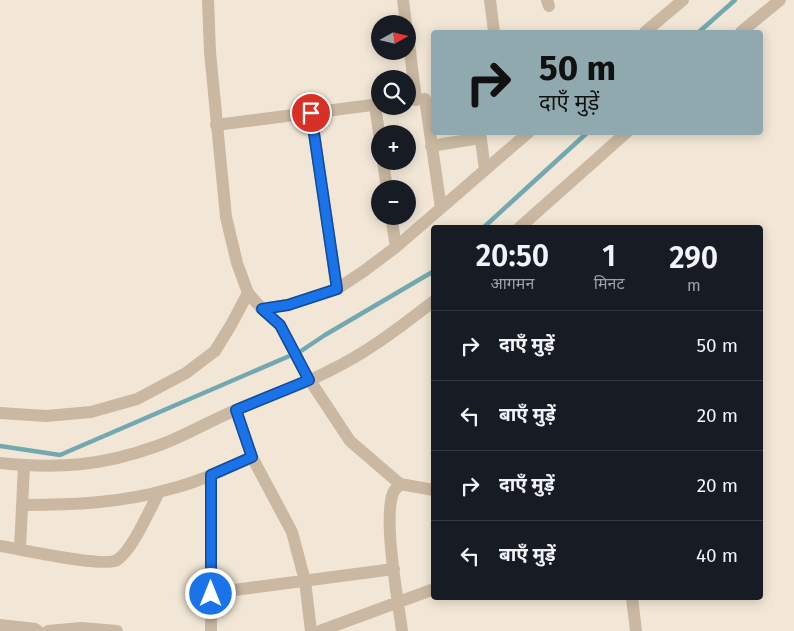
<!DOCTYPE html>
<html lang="hi">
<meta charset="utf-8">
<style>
:root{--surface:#171b24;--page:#20242c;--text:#f1f3f6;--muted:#9ea1a6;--line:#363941}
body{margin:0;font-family:"Fira Sans","Noto Sans Devanagari",sans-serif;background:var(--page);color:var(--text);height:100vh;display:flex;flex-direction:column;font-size:19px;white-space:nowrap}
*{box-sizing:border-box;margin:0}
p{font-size:16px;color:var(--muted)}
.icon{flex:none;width:28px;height:28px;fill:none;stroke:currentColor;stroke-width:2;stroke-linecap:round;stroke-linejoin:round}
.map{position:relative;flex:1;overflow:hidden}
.sheet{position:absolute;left:431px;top:225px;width:332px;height:375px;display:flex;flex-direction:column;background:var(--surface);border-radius:5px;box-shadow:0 2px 12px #0003}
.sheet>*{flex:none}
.guide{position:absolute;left:431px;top:30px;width:332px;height:105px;border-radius:5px;box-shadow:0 2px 12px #0003;background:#8fa9ae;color:#111;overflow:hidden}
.needle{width:32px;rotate:82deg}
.fabs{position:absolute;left:371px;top:15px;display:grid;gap:10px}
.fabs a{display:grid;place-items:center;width:45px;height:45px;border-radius:50%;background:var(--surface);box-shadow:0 2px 12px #0003;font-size:25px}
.pin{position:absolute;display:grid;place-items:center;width:42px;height:42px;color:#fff;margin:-21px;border:2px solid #fff;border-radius:50%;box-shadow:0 1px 5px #0007}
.me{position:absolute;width:55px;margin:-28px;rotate:0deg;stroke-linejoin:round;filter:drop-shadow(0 0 4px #0008)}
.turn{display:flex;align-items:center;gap:18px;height:105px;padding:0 25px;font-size:22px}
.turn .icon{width:65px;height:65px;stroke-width:2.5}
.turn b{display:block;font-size:35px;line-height:42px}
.eta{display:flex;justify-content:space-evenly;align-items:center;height:85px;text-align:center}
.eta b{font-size:30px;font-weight:600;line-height:35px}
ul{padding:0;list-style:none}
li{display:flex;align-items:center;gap:15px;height:70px;padding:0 25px;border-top:1px solid var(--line)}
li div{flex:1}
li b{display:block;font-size:19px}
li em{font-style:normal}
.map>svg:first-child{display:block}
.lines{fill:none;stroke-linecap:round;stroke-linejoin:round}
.stream{stroke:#74a8b0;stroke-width:4.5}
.minor{stroke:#cab8a2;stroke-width:12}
.tertiary{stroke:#cab8a2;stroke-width:12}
.route-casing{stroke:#114b97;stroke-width:12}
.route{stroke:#1a73e8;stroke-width:9}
</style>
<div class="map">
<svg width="794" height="631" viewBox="0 0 794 631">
<rect width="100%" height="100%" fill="#f2e7d6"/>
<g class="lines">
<path class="stream" d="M699,32l36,-32
M483,228l105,-96
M0,446l60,9 241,-104 24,-16 109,-64"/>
<path class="minor" d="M403,0l3,24
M490,0l4,32
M547,0l2,6
M645,32l38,-32
M408,35l8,65
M425,99l16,109
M375,105l5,35
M311,113l26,176
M216,125l164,-21
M480,132l5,38
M431,146l49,-8
M383,161l4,28
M391,216l5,31
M262,309l26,-4 49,-16 27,-18 32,-24 133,-115
M236,410l16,47 40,75 13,49 6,50
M0,413l46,3 45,-4 46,-13 49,-26 29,-22 16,-26 17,-32
M400,484c-2,3 -6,6 -7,9 -10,27 5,107 9,138
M23,505c50,0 99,-2 147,-16 29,-7 55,-20 82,-32
M0,546c20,3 103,22 117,14 15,-9 33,-51 42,-68
M20,549l4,-84
M211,593l183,-24
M0,625l35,4 3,2
M48,631l33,-3 36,3
M211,631v-156
M320,631l114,-42"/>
<path class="tertiary" d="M208,0l2,52 16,165 11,46 11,30 14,16 18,16 25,48 45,68 50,43 34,6
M741,32l39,-32
M519,228l108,-96
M0,463c58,6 102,3 157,-17 27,-9 52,-25 79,-36 30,-13 62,-23 91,-38 40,-19 72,-44 107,-71
M632,598l4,33"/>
</g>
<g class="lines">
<g class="route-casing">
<path id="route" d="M211,594v-119l41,-18 -16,-47 73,-30 -29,-55 -18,-16 26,-4 49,-16 -26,-176"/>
</g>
<use href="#route" class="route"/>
</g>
</svg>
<div class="fabs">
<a><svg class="needle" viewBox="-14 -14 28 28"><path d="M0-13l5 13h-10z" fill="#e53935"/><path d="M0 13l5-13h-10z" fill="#9ea1a6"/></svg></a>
<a><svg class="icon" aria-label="search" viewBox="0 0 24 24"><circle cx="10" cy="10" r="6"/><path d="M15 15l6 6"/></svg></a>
<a>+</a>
<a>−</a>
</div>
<div class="pin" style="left:311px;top:113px;background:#d93025"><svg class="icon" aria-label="arrive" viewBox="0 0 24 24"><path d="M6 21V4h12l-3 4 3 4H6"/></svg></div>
<svg class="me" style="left:211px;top:594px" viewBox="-20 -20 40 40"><circle r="17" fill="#1a73e8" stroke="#fff" stroke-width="3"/><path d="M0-11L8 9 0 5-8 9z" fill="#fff"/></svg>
<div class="guide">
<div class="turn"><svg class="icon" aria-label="right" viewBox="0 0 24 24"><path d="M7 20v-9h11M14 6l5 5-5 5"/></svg><div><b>50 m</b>दाएँ मुड़ें</div></div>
</div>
<section class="sheet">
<div class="eta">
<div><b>20:50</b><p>आगमन</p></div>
<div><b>1</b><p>मिनट</p></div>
<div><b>290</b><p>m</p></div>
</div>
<ul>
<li><svg class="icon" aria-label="right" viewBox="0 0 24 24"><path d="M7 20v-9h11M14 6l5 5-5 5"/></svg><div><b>दाएँ मुड़ें</b></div><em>50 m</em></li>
<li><svg class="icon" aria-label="left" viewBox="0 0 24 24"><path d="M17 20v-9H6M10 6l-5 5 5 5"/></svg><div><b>बाएँ मुड़ें</b></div><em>20 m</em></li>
<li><svg class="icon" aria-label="right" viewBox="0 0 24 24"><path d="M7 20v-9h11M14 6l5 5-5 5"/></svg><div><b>दाएँ मुड़ें</b></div><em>20 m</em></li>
<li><svg class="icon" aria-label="left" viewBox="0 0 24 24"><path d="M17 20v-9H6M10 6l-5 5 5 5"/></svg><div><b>बाएँ मुड़ें</b></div><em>40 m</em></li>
</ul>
</section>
</div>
